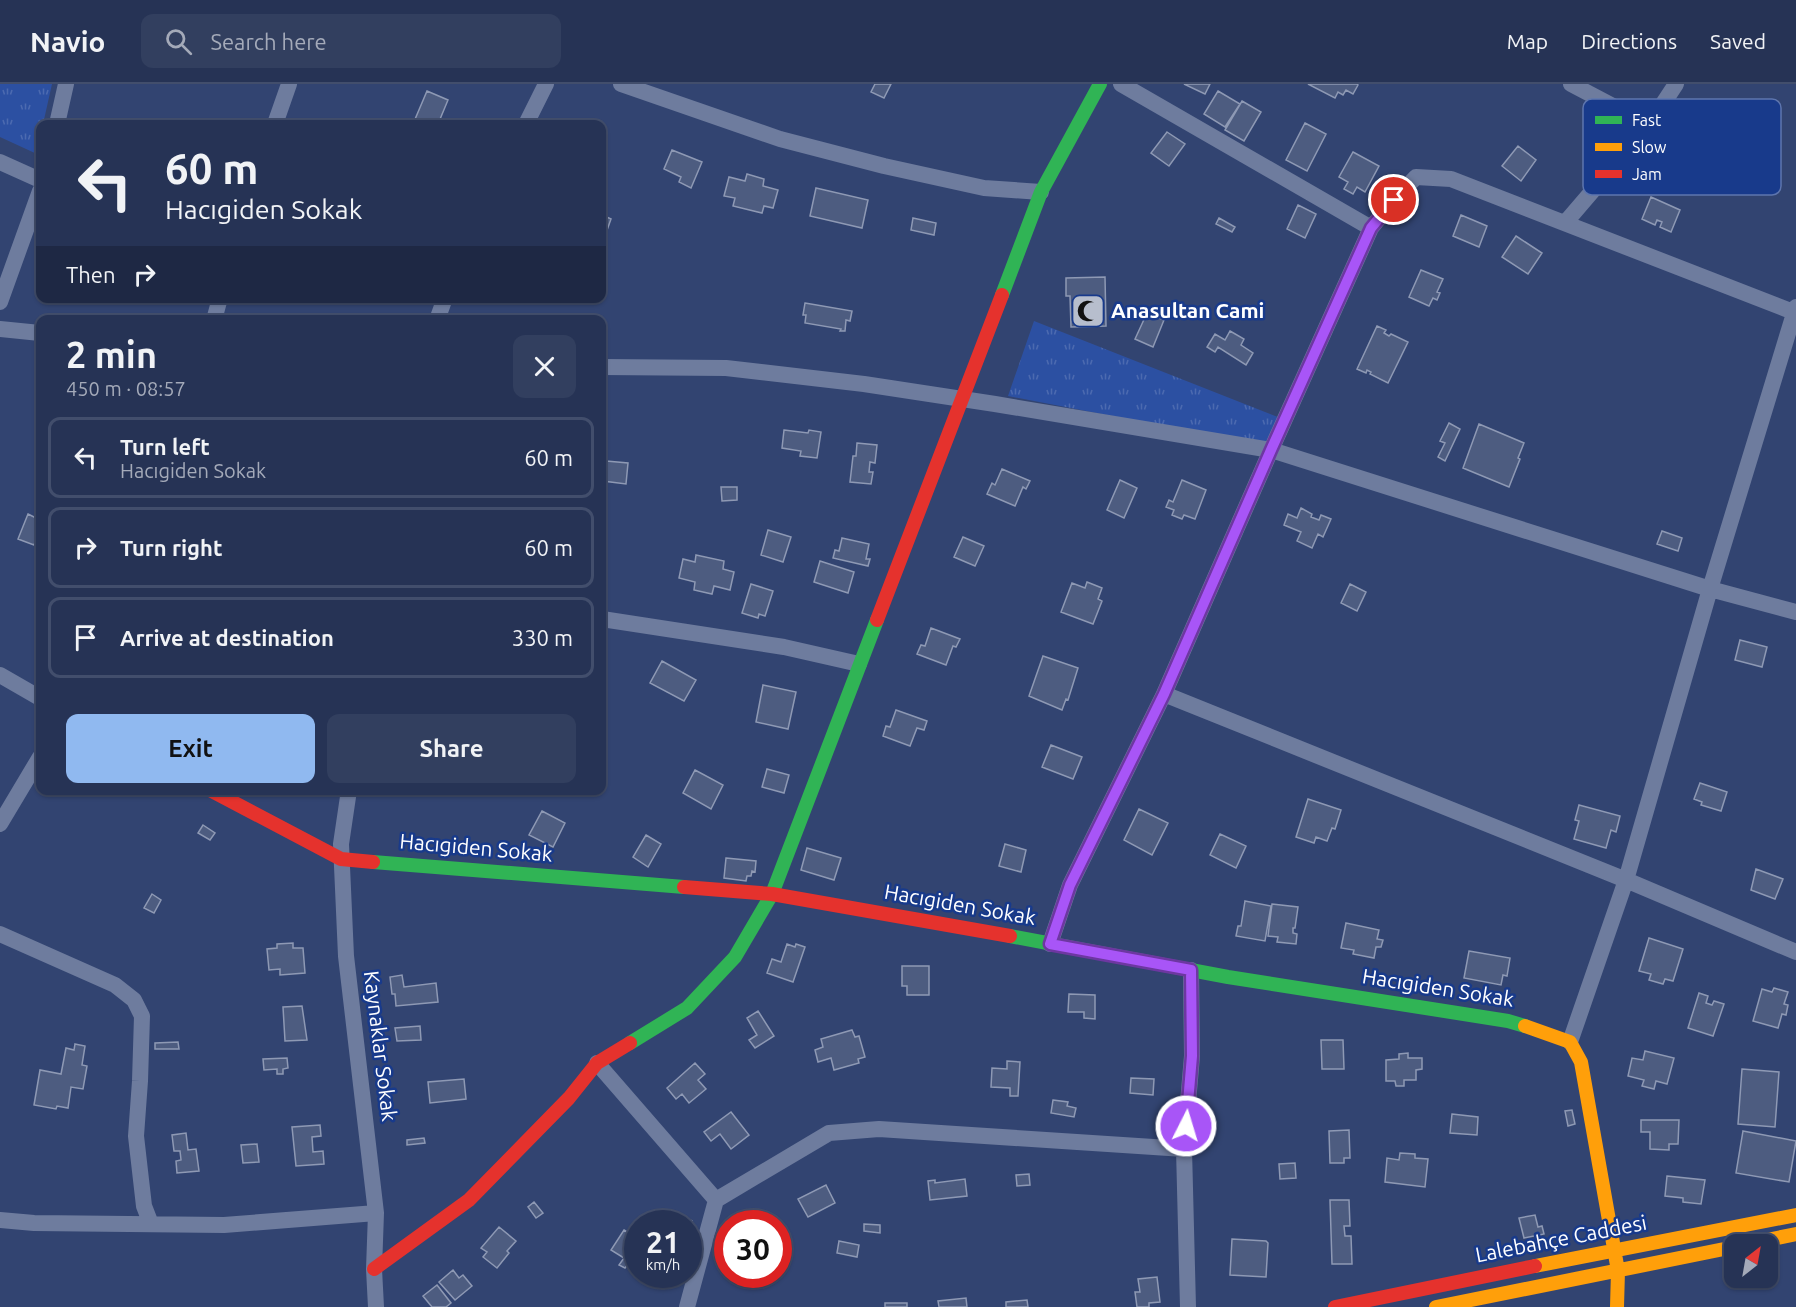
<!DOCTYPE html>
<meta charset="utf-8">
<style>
:root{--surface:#263355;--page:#323f5f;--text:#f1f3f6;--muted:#a4aab9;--line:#424e6c;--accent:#90b9f0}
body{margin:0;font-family:Ubuntu,sans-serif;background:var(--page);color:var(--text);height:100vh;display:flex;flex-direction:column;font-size:22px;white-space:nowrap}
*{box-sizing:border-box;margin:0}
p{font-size:20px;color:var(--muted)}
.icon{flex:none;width:33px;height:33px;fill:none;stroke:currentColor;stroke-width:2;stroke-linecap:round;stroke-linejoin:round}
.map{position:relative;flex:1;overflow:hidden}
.drawer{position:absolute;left:36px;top:231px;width:570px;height:480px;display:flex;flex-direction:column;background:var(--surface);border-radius:12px;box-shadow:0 2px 4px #0004,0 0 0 2px var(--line)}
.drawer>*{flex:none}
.hud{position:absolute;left:36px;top:36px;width:570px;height:183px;border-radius:12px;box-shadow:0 2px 4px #0004,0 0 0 2px var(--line);background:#263355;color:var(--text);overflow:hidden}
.needle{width:39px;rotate:31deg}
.controls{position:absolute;left:1724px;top:1150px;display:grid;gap:12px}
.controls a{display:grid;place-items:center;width:54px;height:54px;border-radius:12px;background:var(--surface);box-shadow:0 2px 4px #0004,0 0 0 2px var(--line);font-size:30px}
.speed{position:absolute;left:624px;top:1126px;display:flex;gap:12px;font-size:30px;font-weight:700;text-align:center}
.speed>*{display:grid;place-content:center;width:78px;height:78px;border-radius:50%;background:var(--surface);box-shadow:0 2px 4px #0004,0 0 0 2px var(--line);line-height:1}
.speed small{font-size:15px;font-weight:400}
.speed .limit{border:9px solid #d22;background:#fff;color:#111}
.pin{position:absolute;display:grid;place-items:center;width:51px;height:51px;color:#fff;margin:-26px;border:3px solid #fff;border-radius:50%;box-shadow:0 2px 6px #0007}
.me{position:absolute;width:66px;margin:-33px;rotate:5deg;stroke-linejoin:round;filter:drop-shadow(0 0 4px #0008)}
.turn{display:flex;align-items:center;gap:21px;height:126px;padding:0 30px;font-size:27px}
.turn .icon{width:78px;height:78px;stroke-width:2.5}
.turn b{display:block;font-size:42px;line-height:51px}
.then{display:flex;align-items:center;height:57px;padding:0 30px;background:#0003;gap:12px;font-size:22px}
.round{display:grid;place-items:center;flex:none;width:63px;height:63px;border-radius:12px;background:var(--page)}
.overview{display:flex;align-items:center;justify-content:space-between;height:102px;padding:0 30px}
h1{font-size:36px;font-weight:700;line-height:45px}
.action{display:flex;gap:12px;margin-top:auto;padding:12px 30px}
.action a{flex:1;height:69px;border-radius:12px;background:var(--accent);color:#111;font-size:24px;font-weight:700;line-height:69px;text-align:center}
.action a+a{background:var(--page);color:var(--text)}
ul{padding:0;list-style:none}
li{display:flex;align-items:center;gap:18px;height:81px;margin:0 12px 9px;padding:0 18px;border:3px solid var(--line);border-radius:12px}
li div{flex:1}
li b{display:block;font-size:22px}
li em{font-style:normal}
header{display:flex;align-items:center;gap:36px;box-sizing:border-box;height:84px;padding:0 30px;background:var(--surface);border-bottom:2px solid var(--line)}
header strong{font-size:28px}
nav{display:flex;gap:33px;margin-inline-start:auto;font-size:21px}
.search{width:420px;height:54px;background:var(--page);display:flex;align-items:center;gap:15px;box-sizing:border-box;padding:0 21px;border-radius:12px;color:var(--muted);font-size:22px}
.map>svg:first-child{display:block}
.grass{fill:url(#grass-tufts)}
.building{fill:#4d5c80;stroke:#8e99b4;stroke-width:1.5}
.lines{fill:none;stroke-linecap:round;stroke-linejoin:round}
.street{stroke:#6e7c9e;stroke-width:16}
.fast{stroke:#30b455;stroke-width:14}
.slow{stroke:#ff9f0a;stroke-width:14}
.jam{stroke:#e5322d;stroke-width:14}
.route-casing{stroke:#6d37a1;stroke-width:15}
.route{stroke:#a855f7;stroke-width:10}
.labels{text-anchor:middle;stroke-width:5;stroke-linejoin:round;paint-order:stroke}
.poi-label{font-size:21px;font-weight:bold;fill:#fff;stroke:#183a8b;text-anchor:start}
.street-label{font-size:21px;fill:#fff;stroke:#183a8b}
.key{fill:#183a8b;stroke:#5d75ae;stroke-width:1.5}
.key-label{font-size:16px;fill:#fff}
</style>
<header>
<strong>Navio</strong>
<div class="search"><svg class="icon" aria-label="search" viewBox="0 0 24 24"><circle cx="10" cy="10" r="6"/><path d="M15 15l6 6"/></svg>Search here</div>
<nav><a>Map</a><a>Directions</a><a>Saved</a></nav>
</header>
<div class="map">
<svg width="1796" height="1223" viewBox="0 0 1796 1223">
<defs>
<pattern id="grass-tufts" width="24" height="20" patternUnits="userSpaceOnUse" patternTransform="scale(1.5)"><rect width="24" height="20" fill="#2c50a2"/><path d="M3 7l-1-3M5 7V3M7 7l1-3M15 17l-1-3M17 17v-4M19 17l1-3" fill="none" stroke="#4c6ab0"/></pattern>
</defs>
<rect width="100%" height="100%" fill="#324471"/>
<path class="grass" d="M0,0h52l-9,40h-3v12l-3,18 -37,-17z
M1034,237l249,98 -20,26 -255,-49z"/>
<path class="building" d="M875,0h16l-7,14 -13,-6z
M1184,0h26l-5,10z
M1308,0h49l1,1 -5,9 -7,-4 -3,5 -5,-3 -3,6z
M427,7l21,9 -10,24h-25z
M1218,7l22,13 -15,23 -21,-13z
M1242,17l19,11 -17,29 -19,-11z
M1305,39l21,11 -19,37 -21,-11z
M1167,48l18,12 -16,22 -18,-13z
M1518,62l18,14 -15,21 -19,-15z
M672,66l30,12 -11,26 -12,-6 2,-5 -17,-8z
M1353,68l26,14 -14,26 -8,-5 -4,7 -9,-5 4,-7 -9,-5z
M747,90l17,5 -1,7 15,4 -5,18 -9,-2 -2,7 -29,-7 2,-8 -11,-2 5,-19 16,4z
M816,104l52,12 -6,28 -52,-12z
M1651,113l29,13 -9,22 -11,-5 2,-5 -5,-2 -2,5 -13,-6z
M1298,121l18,9 -11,24 -18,-9z
M602,131l9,4 -5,14 -4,-1z
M1461,131l26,11 -8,21 -26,-11z
M913,134l23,5 -2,12 -23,-5z
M1219,134l16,9 -3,5 -16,-8z
M1516,152l26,17 -14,21 -26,-17z
M1421,186l22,9 -6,13 3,1 -3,7 -4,-2 -4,8 -20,-9z
M1105,193l1,49 -35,1 -1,-31h-4v-18z
M805,219l47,8 -2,10 -4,-1 -1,11h-5l1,-2 -36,-6 1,-8h-3z
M1147,229l17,7 -11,27 -18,-8z
M1377,242l9,4 -2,3 5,3 2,-2 17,8 -20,41 -18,-9 1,-2 -4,-2 -1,3 -9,-4z
M1230,247l14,8 -3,6 12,8 -7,12 -28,-18 -3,5 -8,-5 8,-13 10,6z
M1449,339l11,6 -15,32 -7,-4 7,-14 -5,-2z
M1479,340l45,19 -6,15 2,1 -11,28 -46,-19z
M784,346l24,3 1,-3 12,2 -4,26 -17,-2 1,-5 -19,-3z
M857,359l20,2 -2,18 -5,-1 -1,10h4l-2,12 -21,-2 3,-26h3z
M606,377l22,2 -2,21 -23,-3z
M1002,385l28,12 -4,8 -3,-2 -8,19 -28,-12 5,-11 3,2z
M1120,396l17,8 -13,30 -17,-8z
M1182,396l24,10 -11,29 -11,-4 -2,4 -10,-4 2,-5 -8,-3 3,-7 4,2z
M721,403h16v13l-15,1z
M1301,424l11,6 -1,3 8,3 2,-5 10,4 -8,18 -5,-3 -6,14 -15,-7 4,-9 -17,-7 4,-11 9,4z
M28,430l12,6v7l-6,18 -16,-6z
M768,446l23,7 -8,25 -22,-7z
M1662,447l20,7 -4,13 -21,-7z
M963,453l21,9 -9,20 -21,-9z
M842,454l27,6 -3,15h4l-2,7 -35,-8 2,-8 4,1z
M696,471l28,6 -1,8 11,3 -4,18 -16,-4 -2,8 -18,-4 1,-8 -16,-4 4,-19 12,3z
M820,477l34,11 -6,21 -34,-11z
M1087,498l15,6 -4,11 4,2 -9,23 -32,-12 11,-29 13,5z
M751,500l22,7 -8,25 -6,-2 -1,4 -16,-5z
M1350,500l16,8 -9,19 -16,-8z
M931,544l29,11 -4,8 -3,-1 -7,19 -29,-11 4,-9 4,1z
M1740,556l27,7 -5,20 -27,-7z
M1043,572l35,12 -10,32 -2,-1 -4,11 -33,-14z
M662,577l34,19 -12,21 -34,-18z
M763,601l33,7 -8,37 -32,-7z
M896,626l31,11 -3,9 -7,-2 -7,18 -27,-10 3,-10 4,1z
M1051,661l31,12 -9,22 -31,-12z
M767,685l22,6 -5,18 -22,-6z
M695,686l28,15 -12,24 -28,-16z
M1700,699l27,9 -6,19 -20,-6 1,-3 -8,-3z
M1308,715l33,11 -6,19 -3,-1 -5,13 -11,-4 -2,6 -18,-6z
M1579,721l41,11 -4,16 -5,-2 -5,18 -32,-9 5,-18 -4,-1z
M1139,725l29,14 -16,32 -28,-15z
M542,727l23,12 -12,24 -24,-12z
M203,741l12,8 -5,7 -12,-7z
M1220,750l26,12 -10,22 -26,-13z
M646,751l15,9 -13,23 -15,-10z
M1005,760l21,6 -5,22 -22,-6z
M807,764l34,10 -7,22 -33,-10z
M726,774l30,3 -1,11 -3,-1 -1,5h-4l-1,5 -22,-3z
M1756,785l27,10 -8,20 -24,-9z
M152,810l9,6 -7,13 -10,-5z
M1245,817l26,5 -6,35 -29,-5 2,-10h3z
M1272,820l26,3 -3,21h-2v5l4,1 -1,10 -19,-2 1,-5 -10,-1z
M1346,839l33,7 -2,9 6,1 -2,7h-5l-2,11 -21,-4 1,-4 -13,-2z
M1649,854l34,11 -10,32 -8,-2 -2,5 -14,-4 2,-6 -12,-3z
M293,859v5h10l2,25 -25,2v-6l-11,1 -2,-21 10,-1v-4z
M787,860l8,3 1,-3 9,3 -12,35 -26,-9 5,-14 9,3z
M1469,867l41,7 -3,18 -4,-1 -2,10 -37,-7z
M902,882h27v29h-22v-9h-5z
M402,891l2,12 32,-4 2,19 -42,4 -1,-12h-3l-2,-17z
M1774,904l14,4 -4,12 4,1 -2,10 -4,-1 -4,14 -25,-7 9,-32 10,3z
M1699,909l9,3 -2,7 6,2 2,-4 10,3 -11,32 -25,-8z
M1069,910l26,1v24l-11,-1v-6h-16z
M302,922l5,34 -22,1 -2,-34z
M758,927l16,25 -19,12 -6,-8 8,-5 -10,-17z
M420,942l1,14 -24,1 -2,-13z
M852,946l3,7 4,-1 6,21 -7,2 1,4 -25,7 -3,-12 -13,4 -3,-12 8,-3 -2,-8z
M1321,956h22l1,29h-22z
M178,958l1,7h-24v-6z
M75,960l10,2 -3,19 5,1 -4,23 -12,-2 -3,21 -11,-2 -1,3 -22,-4 6,-35 21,4 5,-26 8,2z
M1645,967l29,7 -7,26 -11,-3 -2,8 -12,-3 2,-6 -16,-4 4,-18 11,2z
M1408,969v5h14v11l-6,1v10h-12v6h-8l-1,-5h-9v-21l13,-1v-5z
M287,974l1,10 -5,1v5h-6v-5l-13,1 -1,-11z
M1007,977l13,1 -2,34h-8v-8l-19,-1 1,-19 15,1z
M695,979l10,11 -7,6 8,9 -17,14 -7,-9 -6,5 -9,-11z
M1742,985l37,3 -4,55 -37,-3z
M1131,994l23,1 -1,16 -23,-2z
M464,995l2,20 -36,4 -2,-21z
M1053,1016l15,2 -1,4 9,2 -2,9 -23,-4z
M1572,1026l3,14 -7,2 -3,-15z
M731,1028l18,23 -18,14 -11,-15 -9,7 -7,-9z
M1452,1030l26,3 -1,18 -27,-2z
M1641,1036h38l-1,24h-9v6l-19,-1v-17h-9z
M320,1041l1,11 -9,1 1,15 10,-1 1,13 -28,2 -4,-39z
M1349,1046l1,28h-6v5h-14l-1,-32z
M1743,1047l53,10 -7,41 -53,-9z
M186,1049l2,17 8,-1 3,22 -22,2 -1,-12 5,-1 -1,-9h-6l-2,-16z
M424,1054l1,5 -18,2v-5z
M257,1060l2,18 -16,1 -2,-18z
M1400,1069l15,1v4l13,1 -3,28 -40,-5 2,-24 12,2z
M1295,1079l1,15 -16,1 -1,-15z
M1029,1090l1,11 -13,1 -1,-11z
M1667,1092l38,4 -4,24 -18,-2v-4l-18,-2z
M965,1095l2,17 -37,4 -2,-19 7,-1v3z
M826,1101l9,18 -27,14 -10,-18z
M1330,1116h19l1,26h-6l1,10h6l1,28h-20z
M534,1118l9,11 -7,5 -8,-11z
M680,1130l12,7 -4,6v-3l-12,-2z
M1535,1131l3,12 4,-1 2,8 -20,4 -5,-20z
M864,1140l16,1v8l-16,-2z
M499,1143l17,14 -9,10 2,2 -12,15 -14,-11 4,-5 -6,-4z
M624,1146l14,9 -1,29 -8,-5 -4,5 -6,-3 5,-7 -13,-8z
M1232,1155l34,2 2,2 -2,34 -36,-2z
M839,1157l20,4 -2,12 -20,-4z
M453,1186l6,8 4,-3 9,11 -17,14 -16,-18z
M1157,1193l3,25 -11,1v4h-12l-2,-15h5l-2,-13z
M437,1201l14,18 -5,4h-14l-9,-11z
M966,1214l1,9h-28l-1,-6z
M1027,1216l1,7h-22v-5z
M885,1219h22v4h-22z"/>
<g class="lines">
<path class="street" d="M621,0l159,55 104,27 100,22 57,4
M1121,0l250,144 23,-28 22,-23 35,2 345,134
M1571,0l78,41 27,-41
M57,40l9,-40
M275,40l14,-40
M526,40l20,-40
M0,78l40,18
M1565,139l84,-98
M1371,144l-100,222 -107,244 462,186 170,72
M0,218l40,-111
M214,236l6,-22
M437,236l8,-22
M0,245l40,4
M602,283l124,1 138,16 131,20 276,46 439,139 86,23
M602,535l182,28 75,17
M0,591l40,23
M349,706l-8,54 5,112 30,257 -2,56 2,38
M0,740l40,-67
M0,850l115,51 19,15 8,16 -2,65 -4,55 8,70 7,18
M1050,860l20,-59 94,-191
M1570,958l56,-162 84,-291 86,-282
M597,979l119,137 113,-67 50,-4 305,20
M0,1136l34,3 190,2 152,-12
M687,1223l29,-107
M1188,1223l-4,-158 8,-93 -1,-86"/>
<path class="fast" d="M1002,211l39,-103 59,-108
M373,778l311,25
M1010,852l218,41 280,44 17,5
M630,959l57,-35 48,-51 37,-63 105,-274"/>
<path class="slow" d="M1525,942l45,16 11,20 37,209 -1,36
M1743,1161l53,-11
M1535,1182l261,-51
M1436,1223l298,-60"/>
<path class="jam" d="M877,536l125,-325
M210,706l131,69 32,3
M684,803l88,7 238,42
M374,1185l95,-69 100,-102 28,-35 33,-20
M1335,1223l200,-41"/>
</g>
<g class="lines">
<g class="route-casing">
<path id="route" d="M1186,1042l6,-70 -1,-86 -141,-26 20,-59 94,-191 107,-244 100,-222 23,-28"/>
</g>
<use href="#route" class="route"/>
</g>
<defs>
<g id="mosque-square" transform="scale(1.725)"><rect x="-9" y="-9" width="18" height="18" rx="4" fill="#b7becd" stroke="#183a8b"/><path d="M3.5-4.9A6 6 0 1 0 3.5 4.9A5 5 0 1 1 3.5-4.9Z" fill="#111"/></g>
</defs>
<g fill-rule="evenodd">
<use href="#mosque-square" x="1088" y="227"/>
</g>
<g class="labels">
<g class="poi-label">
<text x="1111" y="234">Anasultan Cami</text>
</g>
<g class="street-label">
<text transform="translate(476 764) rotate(5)" y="7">Hacıgiden Sokak</text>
<text transform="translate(960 821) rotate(10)" y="7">Hacıgiden Sokak</text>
<text transform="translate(1438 904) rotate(9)" y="7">Hacıgiden Sokak</text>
<text transform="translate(380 962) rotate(83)" y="7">Kaynaklar Sokak</text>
<text transform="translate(1561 1155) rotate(-11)" y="7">Lalebahçe Caddesi</text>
</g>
</g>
<rect x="1583" y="15" width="198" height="96" rx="9" class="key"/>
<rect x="1595" y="32" width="27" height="8" fill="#30b455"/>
<rect x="1595" y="59" width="27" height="8" fill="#ff9f0a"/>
<rect x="1595" y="86" width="27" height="8" fill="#e5322d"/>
<g class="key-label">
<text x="1632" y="42">Fast</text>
<text x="1632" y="69">Slow</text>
<text x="1632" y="96">Jam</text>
</g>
</svg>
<div class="controls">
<a><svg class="needle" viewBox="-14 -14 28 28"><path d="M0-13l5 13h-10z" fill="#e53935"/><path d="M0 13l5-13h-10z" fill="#a4aab9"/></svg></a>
</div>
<div class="speed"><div>21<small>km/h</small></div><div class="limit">30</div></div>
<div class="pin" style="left:1394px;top:116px;background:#d93025"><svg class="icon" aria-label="arrive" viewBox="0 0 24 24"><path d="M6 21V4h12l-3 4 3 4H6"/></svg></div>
<svg class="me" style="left:1186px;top:1042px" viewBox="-20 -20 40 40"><circle r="17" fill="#a855f7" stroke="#fff" stroke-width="3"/><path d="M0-11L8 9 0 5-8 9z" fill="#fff"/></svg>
<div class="hud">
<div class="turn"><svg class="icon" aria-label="left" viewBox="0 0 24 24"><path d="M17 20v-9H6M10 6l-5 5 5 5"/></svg><div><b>60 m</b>Hacıgiden Sokak</div></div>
<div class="then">Then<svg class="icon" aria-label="right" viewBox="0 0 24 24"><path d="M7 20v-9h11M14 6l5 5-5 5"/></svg></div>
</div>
<section class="drawer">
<div class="overview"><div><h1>2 min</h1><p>450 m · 08:57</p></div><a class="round"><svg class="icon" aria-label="close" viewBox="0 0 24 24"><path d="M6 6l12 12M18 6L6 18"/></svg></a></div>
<ul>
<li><svg class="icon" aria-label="left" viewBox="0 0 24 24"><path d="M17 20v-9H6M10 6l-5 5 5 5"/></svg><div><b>Turn left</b><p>Hacıgiden Sokak</p></div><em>60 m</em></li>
<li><svg class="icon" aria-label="right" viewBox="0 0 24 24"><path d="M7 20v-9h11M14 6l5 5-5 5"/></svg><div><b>Turn right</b></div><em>60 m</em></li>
<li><svg class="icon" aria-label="arrive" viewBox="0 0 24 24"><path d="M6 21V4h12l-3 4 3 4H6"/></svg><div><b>Arrive at destination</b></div><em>330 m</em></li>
</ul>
<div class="action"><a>Exit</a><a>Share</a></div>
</section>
</div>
